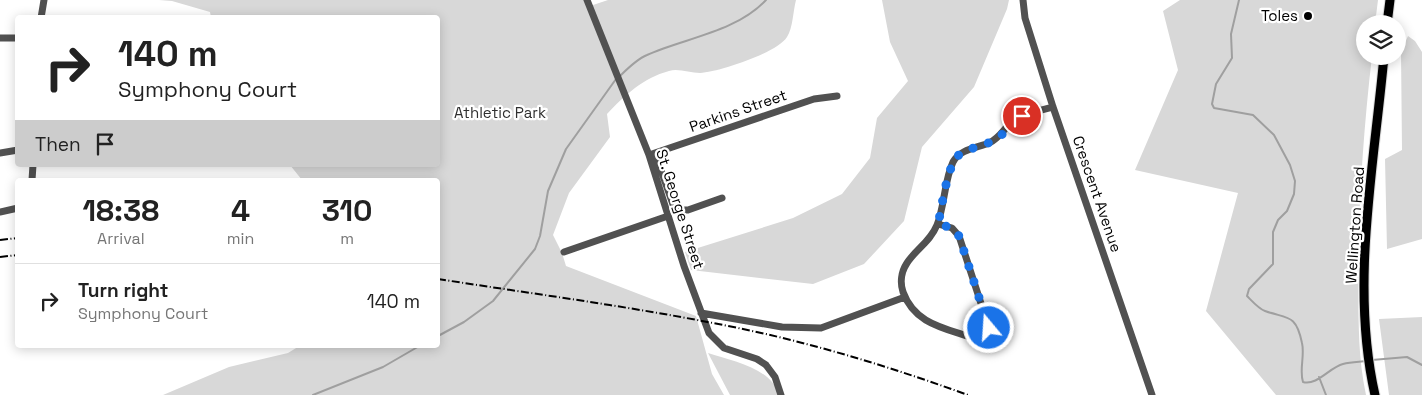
<!DOCTYPE html>
<style>
:root{--surface:#fff;--page:#f2f2f2;--text:#222;--muted:#767676;--line:#e0e0e0}
body{margin:0;font-family:"Space Grotesk",sans-serif;background:var(--page);color:var(--text);height:100vh;display:flex;flex-direction:column;font-size:19px;white-space:nowrap}
*{box-sizing:border-box;margin:0}
p{font-size:16px;color:var(--muted)}
.icon{flex:none;width:28px;height:28px;fill:none;stroke:currentColor;stroke-width:2;stroke-linecap:round;stroke-linejoin:round}
.map{position:relative;flex:1;overflow:hidden}
.drawer{position:absolute;left:15px;top:178px;width:425px;height:170px;display:flex;flex-direction:column;background:var(--surface);border-radius:5px;box-shadow:0 2px 12px #0003}
.drawer>*{flex:none}
.hud{position:absolute;left:15px;top:15px;width:425px;height:152px;border-radius:5px;box-shadow:0 2px 12px #0003;background:#fff;color:var(--text);overflow:hidden}
.controls{position:absolute;left:1356px;top:15px;display:grid;gap:10px}
.controls a{display:grid;place-items:center;width:50px;height:50px;border-radius:50%;background:var(--surface);box-shadow:0 2px 12px #0003;font-size:25px}
.pin{position:absolute;display:grid;place-items:center;width:42px;height:42px;color:#fff;margin:-21px;border:2px solid #fff;border-radius:50%;box-shadow:0 1px 5px #0007}
.me{position:absolute;width:55px;margin:-28px;rotate:342deg;stroke-linejoin:round;filter:drop-shadow(0 0 4px #0008)}
.turn{display:flex;align-items:center;gap:18px;height:105px;padding:0 20px;font-size:22px}
.turn .icon{width:65px;height:65px;stroke-width:2.5}
.turn b{display:block;font-size:35px;line-height:42px}
.then{display:flex;align-items:center;height:48px;padding:0 20px;background:#0003;gap:10px;font-size:19px}
.eta{display:flex;justify-content:space-evenly;align-items:center;height:85px;text-align:center}
.eta b{font-size:30px;font-weight:700;line-height:35px}
ul{padding:0;list-style:none}
li{display:flex;align-items:center;gap:15px;height:75px;padding:0 20px;border-top:1px solid var(--line)}
li div{flex:1}
li b{display:block;font-size:19px}
li em{font-style:normal}
.map>svg:first-child{display:block}
.green{fill:#d8d8d8}
.lines{fill:none;stroke-linecap:round;stroke-linejoin:round}
.stream{stroke:#9f9f9f;stroke-width:2}
.major-casing{stroke:#dbdbdb;stroke-width:11}
.minor{stroke:#515151;stroke-width:7}
.major{stroke:#000;stroke-width:9}
.rail{stroke:#000;stroke-width:2;stroke-dasharray:8 2.5 1 2.5;stroke-linecap:butt}
.route{stroke:#1a73e8;stroke-width:9;stroke-dasharray:0 16.2}
.poi-dot{fill:#000;stroke:#fff;stroke-width:2}
.labels{text-anchor:middle;stroke-width:4.5;stroke-linejoin:round;paint-order:stroke}
.poi-label{font-size:15px;fill:#000;stroke:#fff;text-anchor:end}
.street-label{font-size:15px;fill:#000;stroke:#fff}
.park-label{font-size:15px;fill:#2f2f2f;stroke:#fff}
</style>
<div class="map">
<svg width="1422" height="395" viewBox="0 0 1422 395">
<rect width="100%" height="100%" fill="#fff"/>
<path class="green" d="M159,0h428l3,6 18,-6h188c-3,11 -3,28 -9,37 -10,16 -68,35 -87,36 -10,0 -22,-5 -31,-2 -26,7 -44,24 -62,43l3,23 -41,56 -16,42 9,18 4,13 130,50 16,58 12,21h-561l66,-28 59,-14 13,-8h137v-165h-136l-12,-15h148v-147l-227,-1 -1,-5 -38,-11z
M882,0h127l-2,9 -33,78 -52,60 -18,74 -40,43 -51,20 -122,-14 -6,-18 108,-34 49,-24 28,-36 7,-40 31,-37 -18,-39z
M1180,0h198l-3,24h-10v32h7c-9,78 -14,155 -14,233 1,38 0,68 8,106h-90l-70,-84 32,-118 -103,-23 43,-100 -15,-59z
M1408,36l7,5 7,11v187l-35,10 -2,-90 17,-9 -1,-98z
M1422,317v78h-33l-10,-76z
M708,353c23,8 63,14 71,42h-49z"/>
<g class="lines">
<path class="stream" d="M1239,0l-8,34 1,24 -16,26 -4,20 2,4 39,7 21,20 16,30 5,16 -1,13 -7,17 -9,9 -5,12v32l-24,25 -2,7c5,5 12,13 18,15 22,8 31,2 37,32 3,13 -3,27 1,39 14,4 27,-15 40,-18 8,-2 16,-2 24,-3
M620,76c8,-8 17,-17 27,-21 38,-17 89,-23 119,-55
M438,336l26,-14 29,-21 42,-52 5,-13 8,-45 18,-42 50,-70
M1372,360l35,-3 15,8
M1319,377l7,18
M313,395l70,-28 38,-22"/>
<g class="major-casing">
<path id="major" d="M1387,24l3,-24
M1375,395c-25,-110 -1,-228 9,-339"/>
</g>
<path class="minor" d="M587,0l62,155 35,111 25,67 15,15 33,11 9,6 9,12 6,18
M1023,0l2,18 28,89 99,288
M41,18l3,-18
M0,38h18
M0,153l18,-3
M655,153l20,57h13l34,-12
M649,155l165,-56 23,-3
M32,180l1,-15
M0,212l18,-4
M938,224l14,4 7,8 30,92v6l-5,5h-8c-30,-11 -61,-14 -73,-47 -3,-9 -2,-20 4,-29 9,-14 23,-21 30,-38 8,-20 7,-44 16,-63 7,-13 24,-14 36,-19 13,-6 16,-18 28,-25 11,-5 24,-8 36,-11
M564,252l104,-36
M701,313l81,14 39,1 84,-31"/>
<use href="#major" class="major"/>
<path class="rail" d="M0,240l18,-2
M0,257l18,-2
M438,279c109,17 220,31 328,55 69,16 136,37 202,61"/>
</g>
<g class="lines">
<path class="route" d="M989,328l-30,-92 -7,-8 -14,-4c4,-16 9,-61 22,-70 11,-7 25,-8 36,-15 11,-6 13,-18 26,-23"/>
</g>
<circle class="poi-dot" cx="1308" cy="16" r="5"/>
<g class="labels">
<g class="poi-label">
<text x="1298" y="21">Toles</text>
</g>
<g class="street-label">
<text transform="translate(738 111) rotate(-19)" y="5">Parkins Street</text>
<text transform="translate(1097 194) rotate(71)" y="5">Crescent Avenue</text>
<text transform="translate(680 209) rotate(72)" y="5">St. George Street</text>
<text transform="translate(1355 225) rotate(-86)" y="5">Wellington Road</text>
</g>
<g class="park-label">
<text x="500" y="118">Athletic Park</text>
</g>
</g>
</svg>
<div class="controls">
<a><svg class="icon" aria-label="layers" viewBox="0 0 24 24"><path d="M12 4l9 5-9 5-9-5zM3 14l9 5 9-5"/></svg></a>
</div>
<div class="pin" style="left:1022px;top:116px;background:#d93025"><svg class="icon" aria-label="arrive" viewBox="0 0 24 24"><path d="M6 21V4h12l-3 4 3 4H6"/></svg></div>
<svg class="me" style="left:989px;top:328px" viewBox="-20 -20 40 40"><circle r="17" fill="#1a73e8" stroke="#fff" stroke-width="3"/><path d="M0-11L8 9 0 5-8 9z" fill="#fff"/></svg>
<div class="hud">
<div class="turn"><svg class="icon" aria-label="right" viewBox="0 0 24 24"><path d="M7 20v-9h11M14 6l5 5-5 5"/></svg><div><b>140 m</b>Symphony Court</div></div>
<div class="then">Then<svg class="icon" aria-label="arrive" viewBox="0 0 24 24"><path d="M6 21V4h12l-3 4 3 4H6"/></svg></div>
</div>
<section class="drawer">
<div class="eta">
<div><b>18:38</b><p>Arrival</p></div>
<div><b>4</b><p>min</p></div>
<div><b>310</b><p>m</p></div>
</div>
<ul>
<li><svg class="icon" aria-label="right" viewBox="0 0 24 24"><path d="M7 20v-9h11M14 6l5 5-5 5"/></svg><div><b>Turn right</b><p>Symphony Court</p></div><em>140 m</em></li>
</ul>
</section>
</div>
